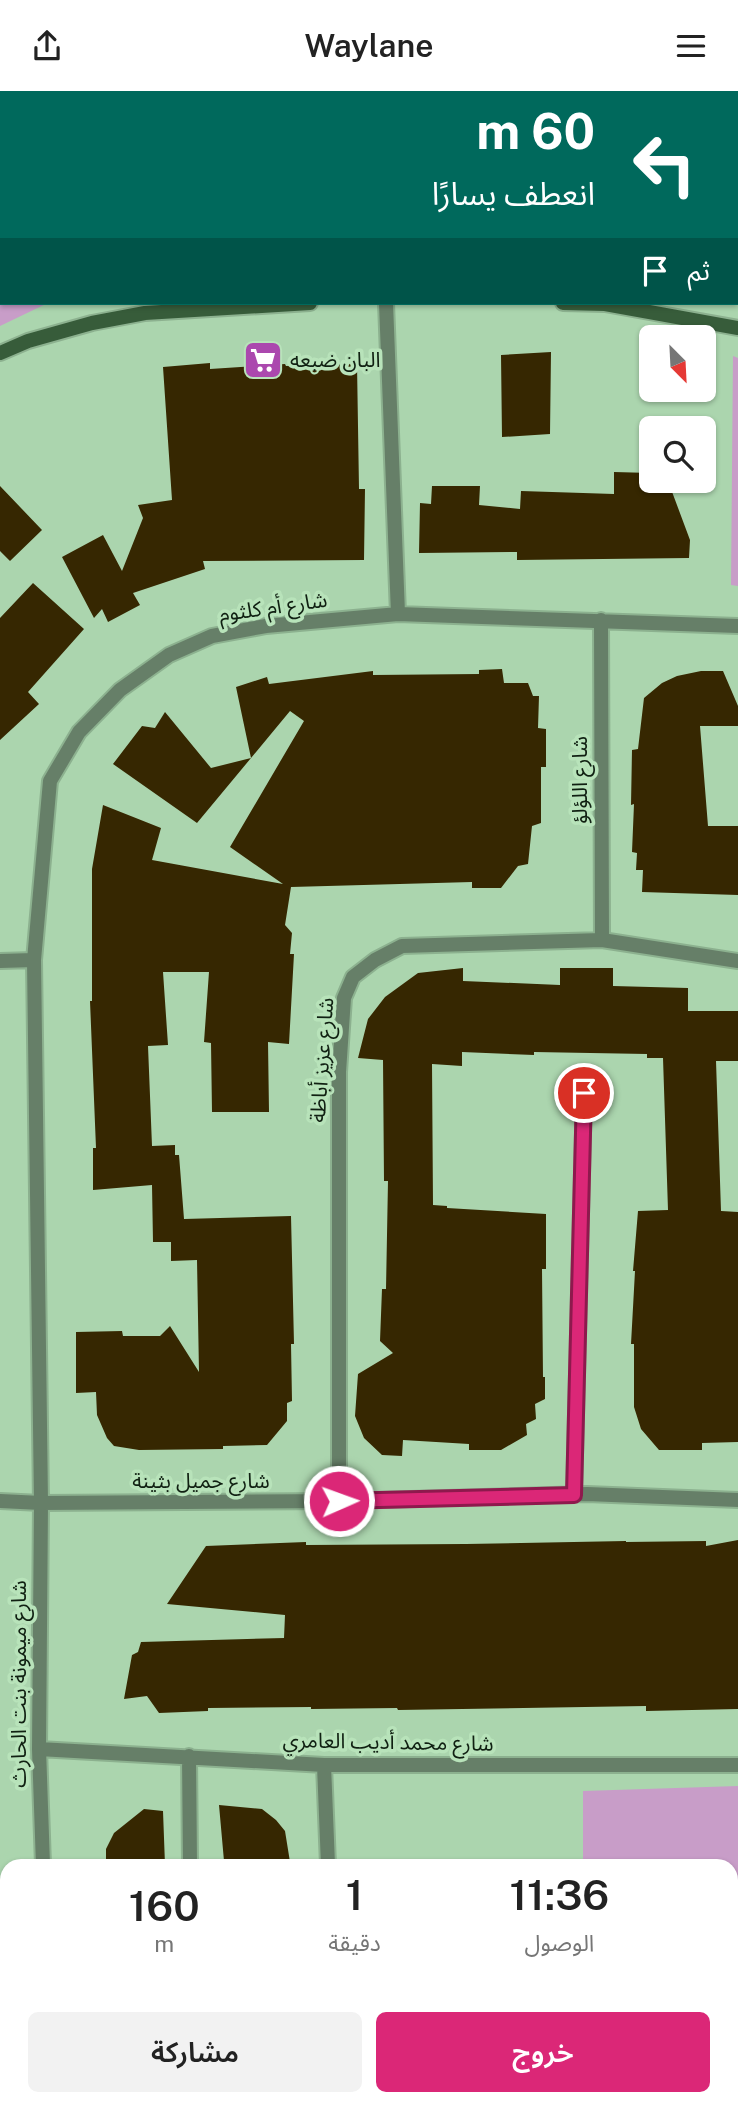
<!DOCTYPE html>
<html lang="ar">
<meta charset="utf-8">
<style>
:root{--surface:#fff;--page:#f2f2f2;--text:#222;--muted:#767676;--accent:#db2777}
body{margin:0;font-family:"Public Sans","Noto Sans Arabic",sans-serif;background:var(--page);color:var(--text);direction:rtl;height:100vh;display:flex;flex-direction:column;font-size:26px;white-space:nowrap}
*{box-sizing:border-box;margin:0}
p{font-size:23px;color:var(--muted)}
.icon{flex:none;width:38px;height:38px;fill:none;stroke:currentColor;stroke-width:2;stroke-linecap:round;stroke-linejoin:round}
.map{position:relative;flex:1;overflow:hidden;direction:ltr}
.panel{position:absolute;left:0px;top:1768px;width:738px;height:247px;display:flex;flex-direction:column;background:var(--surface);border-radius:21px 21px 0 0;box-shadow:0 2px 5px #0004;direction:rtl}
.panel>*{flex:none}
.guide{position:absolute;left:0px;top:0px;width:738px;height:214px;box-shadow:0 2px 5px #0004;direction:rtl;background:#00695c;color:#fff;overflow:hidden}
.needle{width:46px;rotate:156deg}
.controls{position:absolute;left:639px;top:234px;display:grid;gap:14px}
.controls a{display:grid;place-items:center;width:77px;height:77px;border-radius:10px;background:var(--surface);box-shadow:0 2px 5px #0004;font-size:35px}
.pin{position:absolute;display:grid;place-items:center;width:60px;height:60px;color:#fff;margin:-30px;border:4px solid #fff;border-radius:50%;box-shadow:0 2px 7px #0007}
.me{position:absolute;width:77px;margin:-38px;rotate:88deg;stroke-linejoin:round;filter:drop-shadow(0 0 5px #0008)}
.turn{display:flex;align-items:center;gap:24px;height:147px;padding:0 28px;font-size:32px}
.turn .icon{width:91px;height:91px;stroke-width:2.5}
.turn b{display:block;font-size:49px;line-height:60px}
.then{display:flex;align-items:center;height:66px;padding:0 28px;background:#0003;gap:14px;font-size:26px}
.eta{display:flex;justify-content:space-evenly;align-items:center;height:119px;text-align:center}
.eta b{font-size:42px;font-weight:600;line-height:49px}
.primary-button{display:flex;gap:14px;margin-top:auto;padding:14px 28px}
.primary-button a{flex:1;height:80px;border-radius:10px;background:var(--accent);color:#fff;font-size:28px;font-weight:600;line-height:80px;text-align:center}
.primary-button a+a{background:var(--page);color:var(--text)}
header{display:flex;justify-content:space-between;align-items:center;height:91px;padding:0 28px;background:var(--surface);font-size:32px;font-weight:600}
.map>svg:first-child{display:block}
.green{fill:#c89dc8}
.building{fill:#362701}
.lines{fill:none;stroke-linecap:round;stroke-linejoin:round}
.street-casing{stroke:#8cb18f;stroke-width:18}
.secondary-casing{stroke:#8cb18f;stroke-width:18}
.street{stroke:#667f68;stroke-width:14}
.secondary{stroke:#375c3a;stroke-width:14}
.route-casing{stroke:#8e194d;stroke-width:18}
.route{stroke:#db2777;stroke-width:12}
.labels{text-anchor:middle;stroke-width:7;stroke-linejoin:round;paint-order:stroke}
.poi-label{font-size:21px;fill:#102012;stroke:#b8e3ba;text-anchor:start}
.street-label{font-size:21px;fill:#102012;stroke:#b8e3ba}
</style>
<header><svg class="icon" aria-label="menu" viewBox="0 0 24 24"><path d="M4 6h16M4 12h16M4 18h16"/></svg>Waylane<svg class="icon" aria-label="share" viewBox="0 0 24 24"><path d="M12 15V3M7 8l5-5 5 5M5 13v7h14v-7"/></svg></header>
<div class="map">
<svg width="738" height="2014" viewBox="0 0 738 2014">
<rect width="100%" height="100%" fill="#abd5ae"/>
<path class="green" d="M525,0h213v144l-1,-142h-212z
M0,156l2,1v55h46l-48,23z
M733,265l5,2v228l-7,-1z
M738,1695v234h-6v-155h-149v-74z
M68,2007h34l3,7 10,-7h58v7h-105z"/>
<path class="building" d="M551,261l-1,82 -48,3 -1,-82z
M210,272v6l75,-5 1,2 71,-2 2,125h6l-1,71 -161,1 2,8 -72,24 7,12 -32,17 -6,-13 -8,9 -32,-61 41,-22 19,36 21,-53 -5,-13 34,-5 -9,-133z
M614,381l37,1v8h17l22,59 -1,18 -172,2v-8l-98,1 1,-50 11,1 1,-18h48l-1,19 41,4 1,-18 93,3z
M0,395l42,44 -32,31 -10,-10z
M33,492l51,46 -56,63 11,12 -39,36v-122z
M502,578l2,14h24l5,13h6l-1,32 8,1v38h-5v56l-9,3 -4,38 -10,2 -17,22h-29v-6l-181,5 -6,38 7,8 -2,21h4l-5,90 -21,-2 1,70h-57l-1,-69 -7,-1 5,-70h-46l5,73 -20,1 4,100 23,-1v10h4l5,64 107,-3 3,128h-3l1,57 -5,2v18l-20,24 -44,1v3l-84,1 -25,-4 -7,-8 -10,-23 -1,-23 -20,1v-61l46,-1 1,5h37l10,-10 29,46 -2,-112 -26,1v-19h-18l-1,-57 -59,5v-42h3l-6,-147h2v-132l11,-64 58,23 -9,32 131,24 -53,-37 74,-126 -14,-10 -39,47 -15,-71 31,-10 2,7 104,-13v4l106,-1v-4z
M701,580h22l15,35v20h-38l8,100h30v69l-96,-3 1,-22h-7l1,-17 -5,-1 2,-48 -3,1 1,-55 6,-1 6,-51 18,-15 15,-7z
M165,621l46,56 40,-10 -54,65 -84,-59 29,-38 13,2z
M463,877v13l97,4v-17h53v18l75,2v23h50v50h-22l5,150 17,1v230l-36,1v7h-43l-18,-21 -7,-22v-63h-3l4,-73h-2l5,-60 30,-1 -5,-152h-16v-4l-113,-2v3l-72,-3v14l-30,-2 1,141 14,1v2l99,6v55h-4l1,108h2v22l-10,5 1,15 -10,5 1,11 -26,15h-32v-6l-66,-4 -1,16 -20,-1 -18,-17 -9,-22 3,-42 35,-21 -13,-12 2,-52h4l2,-108h-4l-1,-121 -25,-2 10,-39 17,-22 33,-24z
M738,1449v169l-92,2v-5l-248,4 -1,-2 -86,1v-2l-103,1v3l-49,2 -12,-17 -23,3 8,-44 6,-3 3,-10 143,-4 1,-23 -118,-11 39,-58 100,-4v3l160,-1 160,-3v1l80,-1v5z
M219,1714l43,4 14,11 9,11 5,31 -66,-1z
M144,1718l19,2 2,54h-59v-16l8,-16z"/>
<g class="lines">
<g class="street-casing">
<path id="street" d="M132,0l8,2
M174,2l169,-2
M386,212l12,311
M601,529l1,320
M0,870l34,-1
M574,1404l10,-402
M0,1410l41,2 298,-2 248,-7 151,6
M339,1410v-429l5,-74 9,-21 22,-17 27,-14 200,-6 136,21
M39,1658l285,16h414
M189,1665l1,109
M324,1674l4,100
M43,1774l-4,-116 2,-246 -7,-543 16,-179 29,-49 41,-42 49,-35 43,-19 54,-10 132,-12 340,12
M732,1962h6
M50,2007v7
M192,2007v7
M334,2007v7"/>
</g>
<g class="secondary-casing">
<path id="secondary" d="M509,0v2
M461,2l1,-2
M0,136l2,1
M737,184h1
M563,212l42,1 133,24
M0,262l28,-12 64,-18 53,-10 165,-10"/>
</g>
<use href="#street" class="street"/>
<use href="#secondary" class="secondary"/>
</g>
<g class="lines">
<g class="route-casing">
<path id="route" d="M339,1410l235,-6 10,-402"/>
</g>
<use href="#route" class="route"/>
</g>
<defs>
<g id="supermarket-square" transform="scale(2.0125)"><rect x="-9" y="-9" width="18" height="18" rx="4" fill="#ab48ae" stroke="#b8e3ba"/><path d="M-6-5.5h2.5l.6 2H6L4.5 2H-2.5L-4.4-4H-6ZM-1.5 3.2a1.3 1.3 0 1 0 .1 0ZM3 3.2a1.3 1.3 0 1 0 .1 0Z" fill="#fff"/></g>
</defs>
<g fill-rule="evenodd">
<use href="#supermarket-square" x="263" y="269"/>
</g>
<g class="labels">
<g class="poi-label">
<text x="290" y="276">البان ضبعه</text>
</g>
<g class="street-label">
<text transform="translate(273 516) rotate(-8)" y="7">شارع أم كلثوم</text>
<text transform="translate(580 689) rotate(-90)" y="7">شارع اللؤلؤ</text>
<text transform="translate(322 969) rotate(-86)" y="7">شارع عزيز أباظة</text>
<text x="201" y="1397">شارع جميل بثينة</text>
<text transform="translate(19 1593) rotate(-90)" y="7">شارع ميمونة بنت الحارث</text>
<text transform="translate(388 1651) rotate(1)" y="7">شارع محمد أديب العامري</text>
</g>
</g>
</svg>
<div class="controls">
<a><svg class="needle" viewBox="-14 -14 28 28"><path d="M0-13l5 13h-10z" fill="#e53935"/><path d="M0 13l5-13h-10z" fill="#767676"/></svg></a>
<a><svg class="icon" aria-label="search" viewBox="0 0 24 24"><circle cx="10" cy="10" r="6"/><path d="M15 15l6 6"/></svg></a>
</div>
<div class="pin" style="left:584px;top:1002px;background:#d93025"><svg class="icon" aria-label="arrive" viewBox="0 0 24 24"><path d="M6 21V4h12l-3 4 3 4H6"/></svg></div>
<svg class="me" style="left:339px;top:1410px" viewBox="-20 -20 40 40"><circle r="17" fill="#db2777" stroke="#fff" stroke-width="3"/><path d="M0-11L8 9 0 5-8 9z" fill="#fff"/></svg>
<div class="guide">
<div class="turn"><svg class="icon" aria-label="left" viewBox="0 0 24 24"><path d="M17 20v-9H6M10 6l-5 5 5 5"/></svg><div><b>60 m</b>انعطف يسارًا</div></div>
<div class="then">ثم<svg class="icon" aria-label="arrive" viewBox="0 0 24 24"><path d="M6 21V4h12l-3 4 3 4H6"/></svg></div>
</div>
<section class="panel">
<div class="eta">
<div><b>11:36</b><p>الوصول</p></div>
<div><b>1</b><p>دقيقة</p></div>
<div><b>160</b><p>m</p></div>
</div>
<div class="primary-button"><a>خروج</a><a>مشاركة</a></div>
</section>
</div>
